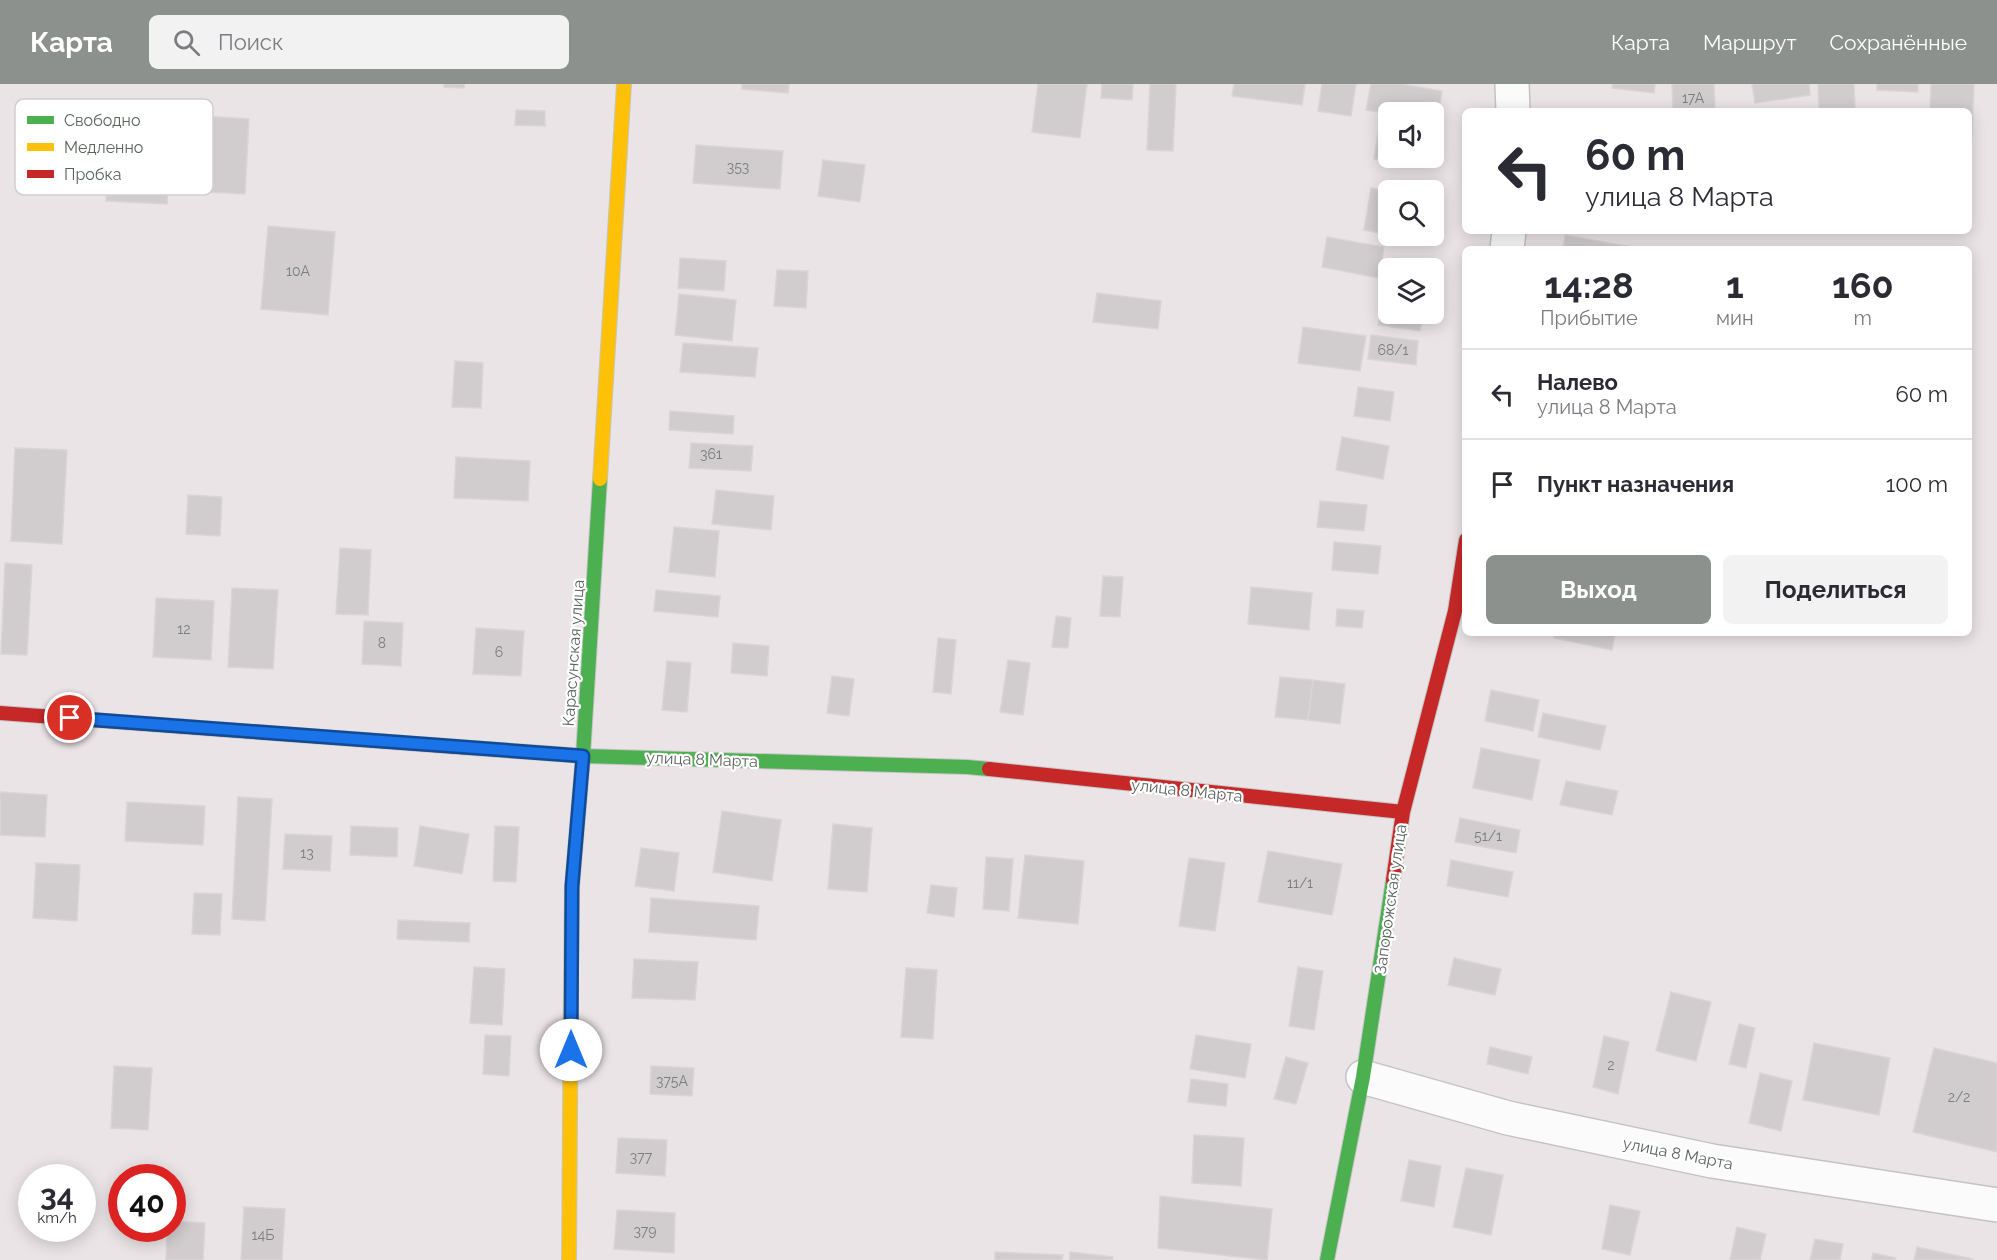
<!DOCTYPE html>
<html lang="ru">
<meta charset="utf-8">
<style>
:root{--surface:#fff;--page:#f2f2f3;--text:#2b2b33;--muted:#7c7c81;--line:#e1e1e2;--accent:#8d918d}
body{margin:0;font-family:Raleway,sans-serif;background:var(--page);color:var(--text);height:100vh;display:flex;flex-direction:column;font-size:22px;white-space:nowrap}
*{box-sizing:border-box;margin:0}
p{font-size:20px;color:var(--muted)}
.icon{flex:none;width:33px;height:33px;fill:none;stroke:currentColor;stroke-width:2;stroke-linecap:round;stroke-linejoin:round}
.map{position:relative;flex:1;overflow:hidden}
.panel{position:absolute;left:1462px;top:162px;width:510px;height:390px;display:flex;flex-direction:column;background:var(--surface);border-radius:9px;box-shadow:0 3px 15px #0003}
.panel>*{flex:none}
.top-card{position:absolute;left:1462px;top:24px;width:510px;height:126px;border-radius:9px;box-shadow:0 3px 15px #0003;background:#fff;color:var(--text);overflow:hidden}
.buttons{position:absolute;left:1378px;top:18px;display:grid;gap:12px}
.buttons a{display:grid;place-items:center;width:66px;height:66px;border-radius:9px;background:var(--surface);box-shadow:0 3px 15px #0003;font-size:30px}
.speed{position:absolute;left:18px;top:1080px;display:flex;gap:12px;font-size:30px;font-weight:700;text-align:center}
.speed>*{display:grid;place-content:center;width:78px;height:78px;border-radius:50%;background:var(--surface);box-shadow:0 3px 15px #0003;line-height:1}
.speed small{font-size:15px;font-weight:400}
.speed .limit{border:9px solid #d22;background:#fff;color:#111}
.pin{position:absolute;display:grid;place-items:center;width:51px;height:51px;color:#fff;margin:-26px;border:3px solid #fff;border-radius:50%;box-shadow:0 2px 6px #0007}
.me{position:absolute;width:66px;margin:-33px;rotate:0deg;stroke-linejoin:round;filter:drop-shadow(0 0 4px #0008)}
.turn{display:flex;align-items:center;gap:21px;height:126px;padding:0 24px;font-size:27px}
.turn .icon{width:78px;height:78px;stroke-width:2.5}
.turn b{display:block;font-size:42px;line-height:51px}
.eta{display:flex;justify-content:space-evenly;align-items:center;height:102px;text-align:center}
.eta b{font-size:36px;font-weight:700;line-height:42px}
.button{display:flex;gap:12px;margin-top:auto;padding:12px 24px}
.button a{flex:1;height:69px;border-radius:9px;background:var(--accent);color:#fff;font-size:24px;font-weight:700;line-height:69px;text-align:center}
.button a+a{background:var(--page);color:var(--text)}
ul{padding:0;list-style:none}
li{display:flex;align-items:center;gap:18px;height:90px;padding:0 24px;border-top:2px solid var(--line)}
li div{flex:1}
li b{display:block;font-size:22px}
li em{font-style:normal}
header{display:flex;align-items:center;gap:36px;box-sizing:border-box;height:84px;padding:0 30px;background:var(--accent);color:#fff}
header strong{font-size:28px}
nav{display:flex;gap:33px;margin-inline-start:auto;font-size:21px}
.search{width:420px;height:54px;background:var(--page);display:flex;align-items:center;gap:15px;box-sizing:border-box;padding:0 21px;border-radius:9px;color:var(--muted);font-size:22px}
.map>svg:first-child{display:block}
.building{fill:#d1cdce;stroke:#dad4d6;stroke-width:1.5}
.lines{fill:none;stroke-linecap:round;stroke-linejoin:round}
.street-casing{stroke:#c3c3c2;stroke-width:36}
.fast-casing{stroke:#c5c6c4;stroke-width:16}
.slow-casing{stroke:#c5c6c4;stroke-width:16}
.jam-casing{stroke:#c5c6c4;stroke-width:16}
.street{stroke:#fcfbfb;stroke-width:33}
.fast{stroke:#4caf50;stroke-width:14}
.slow{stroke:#ffc107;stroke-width:14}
.jam{stroke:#c62828;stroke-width:14}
.route-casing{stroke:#114b97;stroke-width:15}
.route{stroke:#1a73e8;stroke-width:10}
.labels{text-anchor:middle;stroke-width:4.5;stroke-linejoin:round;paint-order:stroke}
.number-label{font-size:14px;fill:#797f7a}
.street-label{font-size:16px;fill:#5a645d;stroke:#fff}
.key{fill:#fff;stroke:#ced0ce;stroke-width:1.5}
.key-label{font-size:16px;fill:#5a645d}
</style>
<header>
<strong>Карта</strong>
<div class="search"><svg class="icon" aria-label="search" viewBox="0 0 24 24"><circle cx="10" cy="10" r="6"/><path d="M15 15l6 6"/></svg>Поиск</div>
<nav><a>Карта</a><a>Маршрут</a><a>Сохранённые</a></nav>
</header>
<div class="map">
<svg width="1997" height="1176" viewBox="0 0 1997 1176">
<rect width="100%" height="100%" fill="#ebe4e7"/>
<path class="building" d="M444,0h20v4l-20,-1z
M742,0h47l-1,9 -46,-4z
M1038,0h49l-7,54 -48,-6z
M1102,0h31l-1,16 -31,-2z
M1150,0h26l-3,67 -26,-1z
M1234,0h71l-3,21 -70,-9z
M1322,0h34l-5,32 -33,-5z
M1371,0h30l41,7 -5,31 -3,-1v-9l-45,2 -23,-4z
M1613,0h42l-1,9 -42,-5z
M1672,0h42l1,27h-42z
M1752,0h57l1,11 -55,8z
M1818,0h36l1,27h-36z
M1877,0h41v8l-41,-2z
M1931,0h43l-3,70 -1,-43h-40z
M516,26l29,1v15l-30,-1z
M189,31l60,4 -4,75 -59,-3z
M1379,43l10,1v30h41l-1,9 -55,-8z
M696,61l87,6 -3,38 -87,-6z
M108,74l61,3 -2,43 -61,-3z
M823,76l42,5 -5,37 -42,-6z
M1371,104l18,3v44l-25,-5z
M268,142l67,6 -7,83 -67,-6z
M1565,151l71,13v1h-73z
M1394,152h33l-1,5z
M1327,153l57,10 -5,31 -57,-11z
M680,174l46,3 -2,30 -46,-3z
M777,186l31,1 -2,37 -32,-2z
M1097,209l64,8 -3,28 -65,-7z
M679,210l57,6 -4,41 -57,-6z
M1382,219l7,1v10h34l-3,17 -42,-6z
M1303,243l63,9 -6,35 -62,-8z
M1371,251l47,6 -2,24 -48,-6z
M683,259l75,5 -3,29 -75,-5z
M455,277l28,2 -2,45 -29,-1z
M1358,303l36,5 -4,29 -36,-5z
M670,327l64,5 -1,18 -64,-4z
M1342,353l47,9 -6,33 -47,-9z
M691,359l62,3 -2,25 -62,-3z
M15,364l52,2 -5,94 -51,-3z
M456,373l74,4 -2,40 -74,-3z
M716,406l58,6 -3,34 -59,-6z
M188,411l34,2 -2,39 -34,-2z
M1320,417l47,4 -3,26 -47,-4z
M674,443l45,4 -4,46 -46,-5z
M1334,458l47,4 -3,28 -46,-4z
M340,464l31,2 -3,65 -32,-1z
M5,479l27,2 -5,90 -26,-1z
M1103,492l20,1 -3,40 -20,-1z
M1251,503l61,6 -3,37 -61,-6z
M232,504l46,2 -5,79 -45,-2z
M656,506l64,6 -2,21 -64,-6z
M156,514l58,3 -3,59 -58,-3z
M1337,525l27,2 -2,17 -26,-2z
M1056,532l15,2 -3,30 -16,-1z
M364,537l39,2 -2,43 -39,-2z
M476,544l48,3 -3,45 -48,-2z
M1555,549h60l-3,17 -58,-12z
M938,554l18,2 -5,54 -18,-2z
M733,559l36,3 -2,30 -36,-3z
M1008,576l22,3 -7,52 -23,-3z
M667,577l24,2 -4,49 -25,-2z
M832,592l22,3 -5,37 -22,-3z
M1280,593l33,3 -5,40 -33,-3z
M1313,596l32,4 -5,40 -32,-4z
M1491,606l48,10 -6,31 -48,-10z
M1543,629l63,13 -6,24 -62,-13z
M1481,664l59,12 -8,40 -59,-12z
M1566,697l52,10 -6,24 -52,-10z
M0,708l47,3 -2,42 -45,-2z
M238,713l34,2 -7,122 -33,-2z
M127,718l78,4 -2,39 -78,-4z
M722,727l59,9 -9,61 -59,-9z
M1460,734l60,12 -4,23 -61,-11z
M833,740l39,4 -5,64 -39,-3z
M351,742l47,2 -1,29 -47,-2z
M420,742l49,8 -7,40 -48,-8z
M495,742l24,1 -3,55 -23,-1z
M285,750l47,2 -2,35 -47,-2z
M641,764l38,5 -5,38 -39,-5z
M1268,767l74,13 -10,51 -74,-13z
M1025,771l59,6 -6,63 -60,-6z
M986,773l27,2 -4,52 -26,-2z
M1189,774l36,5 -10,68 -36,-5z
M1451,776l62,12 -5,25 -61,-11z
M36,779l44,2 -3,56 -44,-3z
M931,801l26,3 -3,29 -27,-4z
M194,809l28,1 -2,41 -28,-1z
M651,814l108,8 -3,34 -107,-8z
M398,836l72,3 -1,19 -72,-3z
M1454,874l47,11 -6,26 -47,-10z
M634,875l64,3 -3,38 -63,-2z
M474,883l31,2 -3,56 -32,-2z
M1298,883l25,4 -9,59 -25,-4z
M906,884l31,2 -4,69 -32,-2z
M1671,908l40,10 -15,59 -40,-10z
M1739,940l16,4 -9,40 -17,-4z
M485,951l26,1 -2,40 -26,-2z
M1196,951l55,9 -6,34 -55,-9z
M1604,952l25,6 -11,52 -25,-7z
M1814,959l76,15 -11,57 -76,-15z
M1490,963l42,10 -4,17 -41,-10z
M1934,964l63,15v89l-84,-20z
M1286,973l22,6 -12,41 -22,-5z
M114,982l38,2 -4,62 -37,-2z
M651,982l43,2 -2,28 -42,-2z
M1760,989l32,8 -11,50 -32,-8z
M1191,995l37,5 -2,22 -38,-4z
M1194,1051l50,3 -3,48 -49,-3z
M618,1054l49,2 -2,36 -49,-3z
M1409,1076l32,6 -7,41 -33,-6z
M1466,1084l37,7 -12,60 -38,-8z
M1160,1112l112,13 -5,51 -109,-12z
M1610,1121l30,6 -10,44 -28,-6z
M244,1123l41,2 -3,51h-41z
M617,1126l58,3 -1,40 -60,-4z
M172,1137l33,2 -2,37h-37l1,-32h5z
M1737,1143l29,7 -6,26h-30z
M1815,1155l28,5 -3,16h-30z
M1917,1163l56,12v1h-59z
M995,1168l68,3 -1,5h-67z
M1070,1168l43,5 -1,3h-42z
M1873,1169l23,5 -1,2h-23z"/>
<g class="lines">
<g class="street-casing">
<path id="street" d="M1512,0l1,27
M1507,165l2,-18
M1363,993l145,41 204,43 285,44"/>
</g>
<g class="fast-casing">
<path id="fast" d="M473,664l110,8 384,11 22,2
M571,894l1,-91 11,-131 17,-277
M1327,1176l36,-183 30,-197"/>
</g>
<g class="slow-casing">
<path id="slow" d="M600,395l24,-395
M569,1176l2,-282"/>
</g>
<g class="jam-casing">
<path id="jam" d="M0,629l473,35
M989,685l414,43
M1393,796l10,-68 52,-201 11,-71"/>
</g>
<use href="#street" class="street"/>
<use href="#fast" class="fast"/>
<use href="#slow" class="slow"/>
<use href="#jam" class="jam"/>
</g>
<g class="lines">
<g class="route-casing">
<path id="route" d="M70,634l513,38 -11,130 -1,164"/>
</g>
<use href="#route" class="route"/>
</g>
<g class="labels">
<g class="number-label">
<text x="1693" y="19">17А</text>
<text x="738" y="88">353</text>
<text x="298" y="192">10А</text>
<text x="1393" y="271">68/1</text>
<text x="711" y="375">361</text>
<text x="184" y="550">12</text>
<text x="382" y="564">8</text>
<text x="499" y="573">6</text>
<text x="1488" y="757">51/1</text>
<text x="307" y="774">13</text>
<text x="1300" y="804">11/1</text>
<text x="1611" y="986">2</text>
<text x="672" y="1002">375А</text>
<text x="1959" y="1018">2/2</text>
<text x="641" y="1078">377</text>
<text x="645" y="1152">379</text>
<text x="263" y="1156">14Б</text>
</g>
<g class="street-label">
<text transform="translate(573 569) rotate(-86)" y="6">Карасунская улица</text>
<text transform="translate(702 675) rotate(2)" y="6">улица 8 Марта</text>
<text transform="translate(1187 706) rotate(6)" y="6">улица 8 Марта</text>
<text transform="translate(1390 815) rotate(-82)" y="6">Запорожская улица</text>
<text transform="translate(1678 1069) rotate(11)" y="6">улица 8 Марта</text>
</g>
</g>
<rect x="15" y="15" width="198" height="96" rx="9" class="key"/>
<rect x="27" y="32" width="27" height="8" fill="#4caf50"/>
<rect x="27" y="59" width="27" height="8" fill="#ffc107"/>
<rect x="27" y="86" width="27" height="8" fill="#c62828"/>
<g class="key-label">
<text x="64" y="42">Свободно</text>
<text x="64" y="69">Медленно</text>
<text x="64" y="96">Пробка</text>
</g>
</svg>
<div class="buttons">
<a><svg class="icon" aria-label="sound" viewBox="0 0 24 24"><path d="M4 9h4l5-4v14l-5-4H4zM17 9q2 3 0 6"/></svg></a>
<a><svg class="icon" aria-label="search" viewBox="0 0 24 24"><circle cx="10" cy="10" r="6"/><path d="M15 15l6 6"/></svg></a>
<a><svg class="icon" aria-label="layers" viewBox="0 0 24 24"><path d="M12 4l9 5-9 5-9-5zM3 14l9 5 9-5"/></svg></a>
</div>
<div class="speed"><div>34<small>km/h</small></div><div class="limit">40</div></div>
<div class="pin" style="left:70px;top:634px;background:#d93025"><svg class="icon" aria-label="arrive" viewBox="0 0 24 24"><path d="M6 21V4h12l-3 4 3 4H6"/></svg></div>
<svg class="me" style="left:571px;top:966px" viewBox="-20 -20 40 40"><circle r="19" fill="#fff"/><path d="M0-13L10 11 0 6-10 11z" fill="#1a73e8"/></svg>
<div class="top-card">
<div class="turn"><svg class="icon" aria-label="left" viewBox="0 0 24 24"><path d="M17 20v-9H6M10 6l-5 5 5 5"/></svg><div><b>60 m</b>улица 8 Марта</div></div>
</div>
<section class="panel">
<div class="eta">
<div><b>14:28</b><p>Прибытие</p></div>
<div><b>1</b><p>мин</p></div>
<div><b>160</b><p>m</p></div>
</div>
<ul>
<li><svg class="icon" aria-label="left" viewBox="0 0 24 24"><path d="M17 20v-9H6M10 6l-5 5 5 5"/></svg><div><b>Налево</b><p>улица 8 Марта</p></div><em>60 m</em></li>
<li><svg class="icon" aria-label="arrive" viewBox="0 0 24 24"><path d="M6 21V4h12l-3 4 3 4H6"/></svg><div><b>Пункт назначения</b></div><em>100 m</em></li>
</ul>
<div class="button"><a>Выход</a><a>Поделиться</a></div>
</section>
</div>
